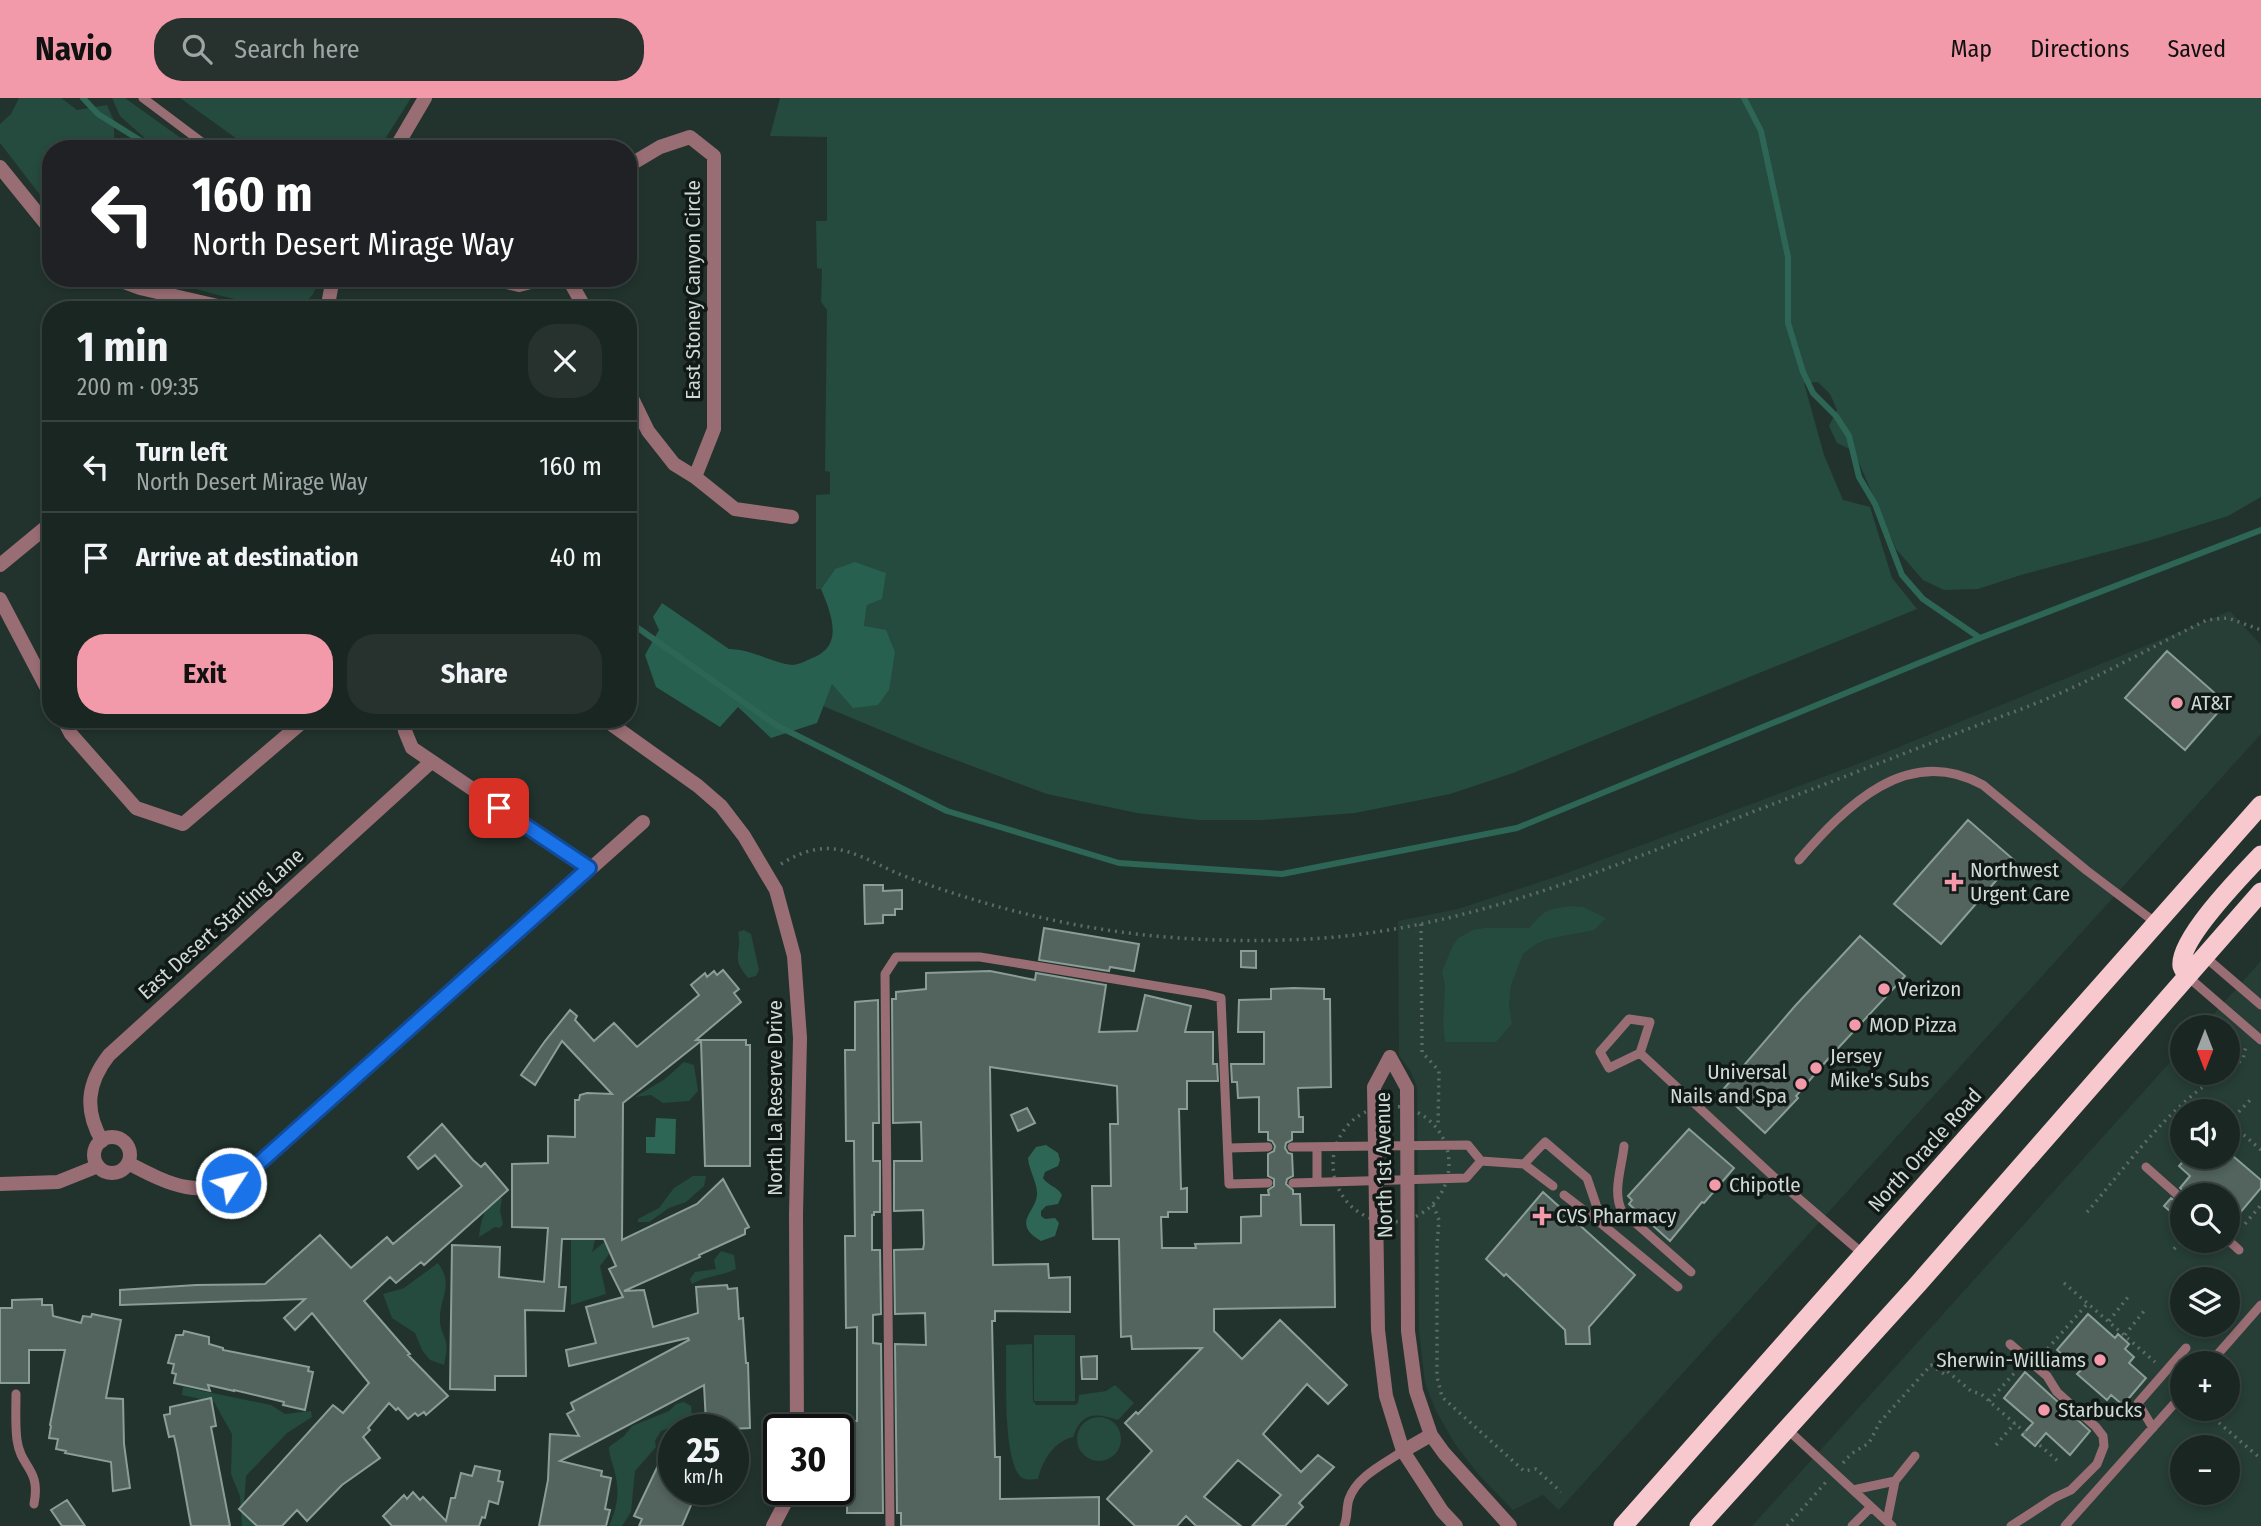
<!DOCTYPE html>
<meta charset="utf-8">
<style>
:root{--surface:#1a2622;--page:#27322f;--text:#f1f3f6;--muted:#9fa5a5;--line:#384340;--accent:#f39aaa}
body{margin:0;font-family:"Fira Sans Condensed",sans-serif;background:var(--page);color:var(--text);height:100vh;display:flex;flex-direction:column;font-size:26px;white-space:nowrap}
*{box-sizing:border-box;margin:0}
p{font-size:23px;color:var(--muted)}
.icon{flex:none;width:38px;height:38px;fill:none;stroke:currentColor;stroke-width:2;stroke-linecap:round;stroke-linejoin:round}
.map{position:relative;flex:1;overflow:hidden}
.panel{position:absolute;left:42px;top:203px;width:595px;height:427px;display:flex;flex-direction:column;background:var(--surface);border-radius:28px;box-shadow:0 4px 10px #0003,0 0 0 2px var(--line)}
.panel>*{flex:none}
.top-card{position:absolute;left:42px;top:42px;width:595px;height:147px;border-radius:28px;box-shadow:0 4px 10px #0003,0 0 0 2px var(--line);background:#202124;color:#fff;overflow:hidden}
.needle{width:46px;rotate:180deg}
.controls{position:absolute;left:2170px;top:917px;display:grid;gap:14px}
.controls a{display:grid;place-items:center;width:70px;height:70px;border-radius:50%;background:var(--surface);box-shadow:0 4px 10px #0003,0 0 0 2px var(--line);font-size:35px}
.speed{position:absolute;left:658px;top:1316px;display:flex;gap:14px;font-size:35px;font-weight:700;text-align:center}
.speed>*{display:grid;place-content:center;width:91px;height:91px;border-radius:50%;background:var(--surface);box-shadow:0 4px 10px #0003,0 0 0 2px var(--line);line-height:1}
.speed small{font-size:18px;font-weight:400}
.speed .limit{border:4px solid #111;border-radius:10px;background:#fff;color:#111}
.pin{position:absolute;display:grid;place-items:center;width:60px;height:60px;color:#fff;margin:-30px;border-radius:14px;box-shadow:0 4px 10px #0006}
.me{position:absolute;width:77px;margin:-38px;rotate:55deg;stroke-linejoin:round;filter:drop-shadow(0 0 5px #0008)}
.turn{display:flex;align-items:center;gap:24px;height:147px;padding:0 35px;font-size:32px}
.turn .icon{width:91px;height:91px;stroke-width:2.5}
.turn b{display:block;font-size:49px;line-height:60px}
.round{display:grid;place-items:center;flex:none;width:74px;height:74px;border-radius:28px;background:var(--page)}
.head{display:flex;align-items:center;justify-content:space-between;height:119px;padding:0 35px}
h1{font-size:42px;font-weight:700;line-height:52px}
.cta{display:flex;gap:14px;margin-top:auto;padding:14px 35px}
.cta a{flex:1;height:80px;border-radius:28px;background:var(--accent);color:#111;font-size:28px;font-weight:700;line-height:80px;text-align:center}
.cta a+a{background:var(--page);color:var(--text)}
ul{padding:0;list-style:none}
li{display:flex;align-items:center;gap:21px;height:91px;padding:0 35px;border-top:2px solid var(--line)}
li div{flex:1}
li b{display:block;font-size:26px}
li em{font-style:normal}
header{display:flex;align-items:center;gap:42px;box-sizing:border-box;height:98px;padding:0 35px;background:var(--accent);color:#111}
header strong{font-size:33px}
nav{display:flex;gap:38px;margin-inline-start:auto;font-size:24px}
.search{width:490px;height:63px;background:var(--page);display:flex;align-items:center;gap:18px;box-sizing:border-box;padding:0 24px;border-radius:28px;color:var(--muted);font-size:26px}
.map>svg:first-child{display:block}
.built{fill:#263e36;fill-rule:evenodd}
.green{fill:#254a3e}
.forest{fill:#27604f}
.water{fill:#2e6656}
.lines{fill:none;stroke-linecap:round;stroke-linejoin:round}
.stream{stroke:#2e6656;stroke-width:6}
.building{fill:#52645d;stroke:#8a9d96;stroke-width:2}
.path{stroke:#5c6b65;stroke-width:3.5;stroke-dasharray:2 5;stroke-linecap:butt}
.service{stroke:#996d74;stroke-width:9}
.minor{stroke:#996d74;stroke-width:14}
.tertiary{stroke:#996d74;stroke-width:14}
.trunk{stroke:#f8c8cf;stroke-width:19}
.route-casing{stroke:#114b97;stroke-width:18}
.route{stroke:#1a73e8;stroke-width:12}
.poi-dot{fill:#f39aaa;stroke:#111916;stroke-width:2.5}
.labels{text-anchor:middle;stroke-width:7;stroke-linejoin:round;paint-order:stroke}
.street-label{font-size:21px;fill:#cfd9d5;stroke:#111916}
.poi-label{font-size:21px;fill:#cfd9d5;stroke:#111916;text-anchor:start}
</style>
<header>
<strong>Navio</strong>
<div class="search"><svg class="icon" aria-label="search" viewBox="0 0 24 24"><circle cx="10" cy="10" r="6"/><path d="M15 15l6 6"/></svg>Search here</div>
<nav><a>Map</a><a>Directions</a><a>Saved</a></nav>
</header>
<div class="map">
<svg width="2261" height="1428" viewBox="0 0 2261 1428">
<rect width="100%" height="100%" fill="#22332d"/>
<path class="built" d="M2230,513l31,34v89l-702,776 -16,-15 -30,15 -34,-35 -24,-31 -19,-33 -11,-28 -6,-52 -2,-244 -7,-17 -11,-14 -1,-135 60,-12 109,-36 288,-108z
M2261,863v565h-509l430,-477v24h46v-46h-26zM2182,1013h46v46h-46zM2182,1097h46v46h-46zM2182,1181h46v46h-46zM2182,1265h46v46h-46zM2182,1349h46v46h-46z"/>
<path class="green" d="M19,0h42l16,12 30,-5 7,16v16l10,12h-73v60l-51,-66v-19l11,-10z
M112,0h13l71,51h-39l-37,-33z
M180,0h231l-26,41 -32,3 -19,7h-83z
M780,0h1481v399l-33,19 -80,25 -127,34 -43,14 -34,1 -21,-10 -27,-31 -42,-98 -17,-8 -8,-17 8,-16 -7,-16 -12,-12 -14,1 20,72 19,45 27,7 22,71 25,31 -404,164 -63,21 -95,19 -93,7h-64l-61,-7 -90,-19 -126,-47 -98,-41 9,-23 32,-56 3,-22 -32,-36 -14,20h-5v-94l14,-1v-22l-5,-1 2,-161 -6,-8 1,-33 -5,-1 -1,-47h11v-84l-57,-1z
M157,180h162c-3,12 -6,20 -18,26 -21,12 -117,-19 -144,-26z
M1570,808l13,1 23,11 -12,12 -46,9 -12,5 -13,10 -12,31 -2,19 3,20 -16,18h-51l-2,-18 2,-38 -3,-14 10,-25 6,-9 15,-8 11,-2h45c17,-18 15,-18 41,-22z
M744,832l7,4 8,36 -3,6 -8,2c-19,-23 -5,-23 -10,-46z
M684,964l10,3 4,26 -9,10 -26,2 -12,-8 -16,2 30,-18z
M693,1078h13l-2,10 -18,16 -17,6 -20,14h-11v-3l21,-11 15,-20z
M502,1100l-2,13 3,13 -3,4 -5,-1 -16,10c2,-16 5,-35 23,-39z
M571,1139l24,3 -3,12 15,-12 3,13 -10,13 6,28 -35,11z
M721,1153l13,4 2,14c-14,7 -31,7 -44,15l-2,-5 5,-7 21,-3 -2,-9z
M438,1165c17,24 1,33 2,58 0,8 5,15 6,22 2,7 -1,15 -2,22l-14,-5 -8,-10 -7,-17 -23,-15 -9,-24 21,-6z
M1034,1237h41v66h-41z
M1032,1246l1,57 3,4h39l3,-2 1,-8 27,-4 9,-6 19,18 -16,17c-22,-7 -36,-9 -45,17 -19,4 -31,24 -35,42 -5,0 -13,2 -17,-2 -19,-18 -14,-105 -15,-132z
M183,1289l88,18 14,9 26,-3 1,6 -25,16 -41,43 -2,28 2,12 10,10h-14l-2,-30 -9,-22 1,-40 -18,-32 -32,-7z
M684,1304l7,4 1,9 6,11 -3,4 -21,1 -5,-3 -8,3 -6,10 1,6 -21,24 -4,41 -9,14h-13c9,-20 11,-35 5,-57 -2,-8 -5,-14 -5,-22l15,-11 8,-10 37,-15 7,-7z
M1077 1341a22 22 0 1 1 44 0a22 22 0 1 1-44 0Z"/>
<path class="forest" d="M855,464l31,11 -4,26 -15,6 -3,21 22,4 9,22 -6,38 -11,15 -25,3 -21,-24 -15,39 -46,15 -33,-31 -18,20 -64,-40 -11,-32 14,-25 -6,-13 9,-14 67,46c22,0 41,13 63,16 6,0 14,-4 20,-7 33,-12 19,-45 9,-69l14,-20z"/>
<path class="water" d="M656,1020l20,1 -1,35 -29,-1v-16h9z
M1046,1047l12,8 2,7 -2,6 -13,6 -2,6c5,8 14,8 19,17l-4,9 -12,2 -5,5v5l4,3 10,-1 4,5 -4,13 -14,5c-32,-19 -2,-30 -4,-49 -1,-12 -8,-22 -9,-34l8,-11z"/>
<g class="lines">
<path class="stream" d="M83,0l15,16 56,35
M1744,0l17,33 27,126v66l15,49 10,21 23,23 13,20 10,41 16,27 27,71 21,24 57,39
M628,523l148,104 171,86 172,52 163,11 235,-46 463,-190 281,-108"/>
</g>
<path class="building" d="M2167,553l59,52 -41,47 -60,-52z
M1968,722l46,40 -73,84 -47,-40z
M864,787h19v6l19,-1v19h-7v6h-12v8l-18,1z
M1044,830l95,16 -5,27 -24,-4 -1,4 -70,-11z
M1860,838l45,40 -77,83 -32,37 2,2 -33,35 -44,-41 74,-86z
M1241,853h15v17l-15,-1z
M723,872l16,19 -5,4 7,9 -45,38h50v5h4v121h-45l-4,-125 -78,62 -1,137 75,-36 26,-25 26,48 -4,2v5l-46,21 1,2 -76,34 20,-1 9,37 45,-14 -2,-26 31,-2 1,4 9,-1 2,31 4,-1 3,45h2l2,65 -39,2v-7h-5l-2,-38 -144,76 42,10 -1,5 10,2 -6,31 5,1 -4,16h-67l9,-46 2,-46 29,2 -12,-22 7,-4 -3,-7 118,-63 -1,-2 -119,28 -3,-16 30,-7 -10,-36 37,-10 -14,-28 7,-3 -12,-27h-42l-3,48h7l-2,24 -39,-1 1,66h-31v14l-45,-1 2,-144 48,2 -1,30 45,5 4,-54 -36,-1v-63l36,-1v-27l27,1v-37h4l1,-5 7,-2 25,1 -50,-53 -27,44 -14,-10 24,-34 25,-31 7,6 -2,4 19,21 20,-18 23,24 62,-52 -8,-10 14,-12 2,4 7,-6 3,4z
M990,873l45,9 1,-7 70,12 -7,47 38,-1 8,-36 46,11 -6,26h28v32h4l1,17h-31v28h-8l2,80 6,-1v24h-19v5h-7l1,31h34l-1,-4 46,-1v-26l20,-1v-21h8l-1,-5 6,-4v-7l-6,-3v-22l6,-3 1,-5 -3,-5 -4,-1v-8h-9v-35l-21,1 -1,-16h-5l-1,-18h33v-32h-26l1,-32 32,-1v-10l23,-1 30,1v10h6l1,88 -33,1 1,29h4v15h-11v8l-6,3 -1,5 3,5 4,1 1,22 -6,3 -1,5 7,6v4h7l1,31h33l1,82 -121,2v22l28,28 38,-39 67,65 -19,19 -21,-20 -44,50 38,38 17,-17 16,12 -35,36 4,4 -18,19h-33l29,-31 -43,-35 -34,37 37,29h-45l-10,-10 -9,10h-42l-28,-27 45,-48 -27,-28 11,-11 2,2 64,-66 -70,1 -1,-13 -10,1 -2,-98h-26l-1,-53h19l-1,-62h8l-1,-38 -127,-19 3,198 55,-1 1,14 21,-1v35l-75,-1v10h-3l3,136h5v42l99,-2v29h-198v-13h-4l-2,-169 31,1 -1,-32 -30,1 -1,-64 29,-1 1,-5 -1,-34 -29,1v-50h28l-1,-39 -28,1 -1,-124h4v-7l30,-3v-16z
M878,902l1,123h-6v38h7v51h-6v3h-2v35h8l1,64 -8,1v28l8,1 2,169h-36l1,-92h9v-94l-11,1 -1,-92h10l-1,-95h-8l-1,-91h10v-48z
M1027,1010l8,15 -17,8 -7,-16z
M442,1026l31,36 8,7 4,-4 23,27 -84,75 -3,-3 -25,21 -6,-6 -26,24 46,53 -2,1 40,41 -22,19 -2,-3 -6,4 -3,-3 -7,6 -10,-11 -2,2 -7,-7 -21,25 2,2 -7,7 17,21 -38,27 -35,36 -10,-11 -15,16h-25l-18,-17 94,-104 10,8 26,-30 -57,-70 -17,17 -11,-12 21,-19 -185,6v-15l76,-5 69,-1 55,-49 31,33 36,-31 6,7 69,-58 -27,-31 -17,14 -10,-12z
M1689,1031l45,39 -30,35 -2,-1 -32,39 -41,-37 3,-4 -4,-4z
M2187,1059h47l27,23v8l-33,39v-32h-40l-8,-7 10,-12 -11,-10z
M1543,1094l92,83 -46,52 1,17h-24l-1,-14 -59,-56 -2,2 -18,-17z
M2171,1100l11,8v16l-18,-16z
M42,1201v6h10l1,11 28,7 2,-7 8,1 1,-3 29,6 -15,78 17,1 1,45 6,44 -17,3 -2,-29 -46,-9 1,-2 -10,-2 2,-10 -9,-1 2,-12 -1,-1 15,-75h-36v33h-29v-75h12v-8z
M2088,1216l27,24 3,-4 11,10 -4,5 9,8 -5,6 17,15 -23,27 -12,-10 -4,5 -30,-26 4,-4 -24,-20z
M184,1233l25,6v7l14,4v2l86,17 -1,4 5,1 -8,38 -22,-5 1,-3 -50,-12v1l-26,-6 2,6 -36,-8 2,-9 -4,-1 2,-9 -6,-1 8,-28h7z
M1097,1258v23h-15l-1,-22z
M2025,1274l65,59 -20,24 -24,-22 -11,13 -13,-11 11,-12 -29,-25z
M211,1300l5,28 -5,1 19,99h-39l-14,-77 -3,-13 -5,1 -5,-22 6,-1v-7z
M674,1334v57h24l-16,37h-43l3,-7 -8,-3z
M475,1368l25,5 -2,10 5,1 -5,22 -9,-3 -4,17 -3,-1 -3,9h-87l-9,-10 21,-21 3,4 6,-7 7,8 3,-3 23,24 5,-23h4l6,-25 11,3z
M67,1402l18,26h-23l-11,-16z"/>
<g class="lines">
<path class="path" d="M781,766c56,-35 81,-2 134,16 124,45 237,64 370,60 168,-4 316,-69 470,-129 66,-25 132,-51 197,-76 36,-14 72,-26 106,-41 51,-22 99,-50 149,-74l21,-2 33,12
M1421,826l1,128 17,19 -1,56
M2228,973l15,-12 3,-13
M1333 1066a58 58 0 1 1 116 0a58 58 0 1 1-116 0Z
M2228,1023l33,29
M2229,1024l24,-25
M2233,1044l8,-9
M1433,1107l6,15 -2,25v132l5,20 82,74 12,-2 25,23
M2087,1114c40,-46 84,-110 138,-139
M2228,1118l10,9h6l17,-20
M2174,1151l8,-8
M2064,1185l91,79
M2109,1223l19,-24
M2125,1237l19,-24
M2043,1256l45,-51
M1989,1303l30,-33
M2203,1311l58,50
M1996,1347l19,-22
M1843,1365l8,-9 18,-11 11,-21 51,-57 13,9 3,-3 24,20 10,3 79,69
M1787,1428l39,-44"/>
<path class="service" d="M143,0l68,51
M1799,762c47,-54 108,-117 184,-75l103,85 70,53
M2204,858l57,49
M2187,878l74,64
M1629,921l21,3 -10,31 -31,15 -9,-16z
M1640,955l135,125 88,76
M1624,1048c-2,21 -12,46 -2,65l69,61
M1292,1049l176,-2 13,16 43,3 29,22
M1229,1050l39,-1
M1524,1066l21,-22 42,36 16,47 75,62
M2146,1069l36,32
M1317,1084v-35
M1293,1085l173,-5 15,-17
M1564,1097l39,30
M2228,1142l11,10
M2010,1246l37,32 10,16 39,35 7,9 1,10 -7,18 -26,26 -17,8 -43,28
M2210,1265l51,-58
M16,1296c0,15 -1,31 1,46 4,29 24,28 17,64
M2153,1330l-15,-25 48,-55
M1788,1332l104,96
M1853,1392l42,-9
M1887,1423l8,-40 20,-25
M890,1428l-5,-552 11,-17h84l225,37 16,4 8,186 39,-1
M1344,1428c4,-9 2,-18 5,-27 8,-23 35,-35 54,-48
M1852,1428l19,-19
M2065,1428l117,-131"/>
<path class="minor" d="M628,68l32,-19 30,-10 24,19v273l-19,48
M0,69l51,63
M113,180l27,10 95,22
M489,180l30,7 28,-7
M568,180l18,32
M628,292l20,41 26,33 21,13 40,32 57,8
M0,467l51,-42
M0,501l51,97
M63,621l8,15 65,74 47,16 123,-105
M403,621l2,12 7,17 177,120
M1390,959l17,31 1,243 8,60 15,44 13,18 66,73
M1390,959l-16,30 4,243 8,66 17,55 39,60 14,15
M94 1057a18 18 0 1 1 36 0a18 18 0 1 1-36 0Z
M102,1043c-18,-31 -15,-58 7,-86l322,-293
M128,1065c44,23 72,37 119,12l396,-353
M0,1086l58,-2 40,-16
M1403,1353l28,-16"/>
<path class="tertiary" d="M395,51l30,-51
M327,212l6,-32
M604,621l94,67 23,20 23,30 32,54 18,66 6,82 -4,176 1,216
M773,1428l11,-21 4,-16"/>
<path class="trunk" d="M2187,878c-2,-4 -4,-7 -5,-10 -4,-26 61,-92 79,-111
M1623,1428l638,-721
M1699,1428l219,-242 343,-392"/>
</g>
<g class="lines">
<g class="route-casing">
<path id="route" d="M231,1085l16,-9 342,-306 -90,-60"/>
</g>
<use href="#route" class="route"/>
</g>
<g class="poi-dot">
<circle cx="2177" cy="605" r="7"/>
<path d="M1950.5 773.5h7v7h7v7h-7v7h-7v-7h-7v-7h7z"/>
<circle cx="1884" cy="891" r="7"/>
<circle cx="1855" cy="927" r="7"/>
<circle cx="1816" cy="970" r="7"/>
<circle cx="1801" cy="986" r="7"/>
<circle cx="1715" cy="1087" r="7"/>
<path d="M1538.5 1107.5h7v7h7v7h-7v7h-7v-7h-7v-7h7z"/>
<circle cx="2100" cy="1262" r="7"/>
<circle cx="2044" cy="1312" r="7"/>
</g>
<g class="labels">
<g class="street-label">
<text transform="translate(693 192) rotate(-90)" y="7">East Stoney Canyon Circle</text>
<text transform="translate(221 826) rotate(-42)" y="7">East Desert Starling Lane</text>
<text transform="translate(775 1000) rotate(-90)" y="7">North La Reserve Drive</text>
<text transform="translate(1925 1052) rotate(-48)" y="7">North Oracle Road</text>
<text transform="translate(1384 1067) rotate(-91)" y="7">North 1st Avenue</text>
</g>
<g class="poi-label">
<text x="2191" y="612">AT&amp;T</text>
<text x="1970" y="779">Northwest<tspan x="1970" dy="24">Urgent Care</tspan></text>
<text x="1898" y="898">Verizon</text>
<text x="1869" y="934">MOD Pizza</text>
<text x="1830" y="965">Jersey<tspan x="1830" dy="24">Mike's Subs</tspan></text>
<text x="1787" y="981" text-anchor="end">Universal<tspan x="1787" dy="24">Nails and Spa</tspan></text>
<text x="1729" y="1094">Chipotle</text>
<text x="1556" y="1125">CVS Pharmacy</text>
<text x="2086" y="1269" text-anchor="end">Sherwin-Williams</text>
<text x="2058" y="1319">Starbucks</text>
</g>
</g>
</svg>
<div class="controls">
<a><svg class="needle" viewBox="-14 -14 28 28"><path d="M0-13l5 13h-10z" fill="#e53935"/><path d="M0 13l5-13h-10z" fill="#9fa5a5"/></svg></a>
<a><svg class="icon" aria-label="sound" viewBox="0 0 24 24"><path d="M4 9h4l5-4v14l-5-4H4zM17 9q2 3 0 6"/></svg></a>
<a><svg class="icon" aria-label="search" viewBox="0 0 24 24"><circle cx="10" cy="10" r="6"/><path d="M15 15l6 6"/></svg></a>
<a><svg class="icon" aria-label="layers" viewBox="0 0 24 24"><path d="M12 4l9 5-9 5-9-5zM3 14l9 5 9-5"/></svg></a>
<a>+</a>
<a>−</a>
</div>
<div class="speed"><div>25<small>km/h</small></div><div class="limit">30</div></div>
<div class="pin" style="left:499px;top:710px;background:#d93025"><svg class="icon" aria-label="arrive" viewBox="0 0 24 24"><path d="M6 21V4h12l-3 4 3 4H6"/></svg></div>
<svg class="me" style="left:231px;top:1085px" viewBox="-20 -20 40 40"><circle r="17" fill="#1a73e8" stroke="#fff" stroke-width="3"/><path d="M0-11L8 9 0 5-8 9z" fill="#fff"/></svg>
<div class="top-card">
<div class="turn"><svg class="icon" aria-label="left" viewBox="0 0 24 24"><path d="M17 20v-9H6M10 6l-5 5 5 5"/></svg><div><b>160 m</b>North Desert Mirage Way</div></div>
</div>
<section class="panel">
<div class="head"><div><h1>1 min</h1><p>200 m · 09:35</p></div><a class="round"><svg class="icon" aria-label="close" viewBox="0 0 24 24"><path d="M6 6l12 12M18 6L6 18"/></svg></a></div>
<ul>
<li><svg class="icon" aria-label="left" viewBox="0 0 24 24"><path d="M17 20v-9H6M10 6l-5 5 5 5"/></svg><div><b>Turn left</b><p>North Desert Mirage Way</p></div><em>160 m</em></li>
<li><svg class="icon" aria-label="arrive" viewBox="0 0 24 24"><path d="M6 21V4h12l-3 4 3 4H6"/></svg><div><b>Arrive at destination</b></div><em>40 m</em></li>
</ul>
<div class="cta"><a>Exit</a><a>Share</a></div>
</section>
</div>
